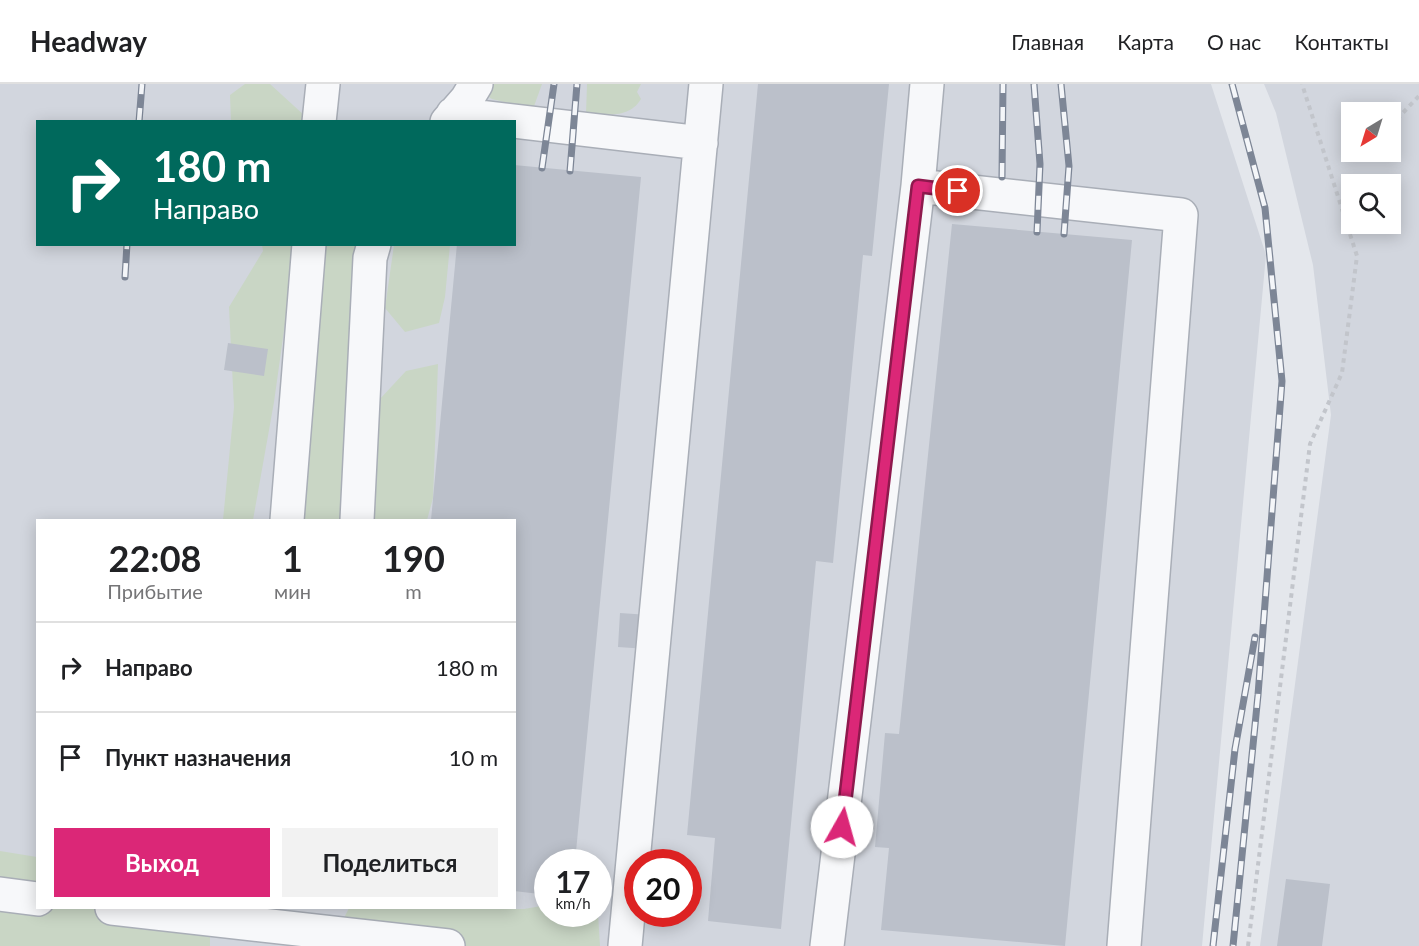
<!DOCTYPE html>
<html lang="ru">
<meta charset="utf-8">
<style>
:root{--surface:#fff;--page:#f2f2f2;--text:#202124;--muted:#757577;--line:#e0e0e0;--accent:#db2777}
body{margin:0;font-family:Lato,sans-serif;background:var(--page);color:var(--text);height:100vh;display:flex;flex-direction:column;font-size:22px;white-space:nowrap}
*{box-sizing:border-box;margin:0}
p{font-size:20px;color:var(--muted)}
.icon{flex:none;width:33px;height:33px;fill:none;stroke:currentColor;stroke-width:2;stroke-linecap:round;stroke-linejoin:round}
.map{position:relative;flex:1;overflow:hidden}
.drawer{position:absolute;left:36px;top:435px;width:480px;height:390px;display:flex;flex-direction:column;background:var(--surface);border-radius:0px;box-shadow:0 3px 15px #0003}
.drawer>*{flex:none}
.hud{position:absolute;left:36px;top:36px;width:480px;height:126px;border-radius:0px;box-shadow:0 3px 15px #0003;background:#00695c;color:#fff;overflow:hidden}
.needle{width:39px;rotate:218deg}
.controls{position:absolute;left:1341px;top:18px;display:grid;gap:12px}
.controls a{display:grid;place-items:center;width:60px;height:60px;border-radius:0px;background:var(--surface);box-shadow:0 3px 15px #0003;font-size:30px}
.speed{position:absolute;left:534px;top:765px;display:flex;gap:12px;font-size:30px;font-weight:700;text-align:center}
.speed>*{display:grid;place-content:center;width:78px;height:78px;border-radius:50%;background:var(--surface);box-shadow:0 3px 15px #0003;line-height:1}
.speed small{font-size:15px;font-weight:400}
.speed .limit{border:9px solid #d22;background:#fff;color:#111}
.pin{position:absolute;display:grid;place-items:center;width:51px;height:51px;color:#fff;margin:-26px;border:3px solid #fff;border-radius:50%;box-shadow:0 2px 6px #0007}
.me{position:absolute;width:66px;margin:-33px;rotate:7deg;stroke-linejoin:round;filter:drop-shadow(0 0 4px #0008)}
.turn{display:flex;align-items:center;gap:21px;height:126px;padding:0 18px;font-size:27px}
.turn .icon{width:78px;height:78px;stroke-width:2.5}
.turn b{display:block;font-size:42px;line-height:51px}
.eta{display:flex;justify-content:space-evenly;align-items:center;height:102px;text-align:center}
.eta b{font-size:36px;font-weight:700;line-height:42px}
.action{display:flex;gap:12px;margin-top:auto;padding:12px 18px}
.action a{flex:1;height:69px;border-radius:0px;background:var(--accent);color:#fff;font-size:24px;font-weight:700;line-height:69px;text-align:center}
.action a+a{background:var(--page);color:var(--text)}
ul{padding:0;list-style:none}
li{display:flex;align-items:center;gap:18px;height:90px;padding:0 18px;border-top:2px solid var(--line)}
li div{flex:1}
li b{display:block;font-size:22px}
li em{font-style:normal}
header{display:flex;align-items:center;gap:36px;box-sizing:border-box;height:84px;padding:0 30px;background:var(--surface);border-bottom:2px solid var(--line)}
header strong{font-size:28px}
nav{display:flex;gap:33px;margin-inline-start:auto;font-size:21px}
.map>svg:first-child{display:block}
.built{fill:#d2d6de;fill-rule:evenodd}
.green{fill:#c9d6c5}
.building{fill:#bbc0ca}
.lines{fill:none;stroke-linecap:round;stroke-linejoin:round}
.minor-casing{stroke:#a9aeb7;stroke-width:36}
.path{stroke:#c2c5cb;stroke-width:4;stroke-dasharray:4.5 4.5;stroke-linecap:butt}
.minor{stroke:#f7f8fa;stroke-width:33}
.rail-casing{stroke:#7d8696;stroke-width:7}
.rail{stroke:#f4f6f9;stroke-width:4.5;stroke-dasharray:14;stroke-linecap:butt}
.route-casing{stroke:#8e194d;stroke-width:15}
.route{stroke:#db2777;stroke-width:10}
</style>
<header>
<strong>Headway</strong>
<nav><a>Главная</a><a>Карта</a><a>О нас</a><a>Контакты</a></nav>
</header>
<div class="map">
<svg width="1419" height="862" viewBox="0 0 1419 862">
<rect width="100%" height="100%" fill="#e4e7ec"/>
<path class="built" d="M0,0h1211l55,171 -64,691h-1202zM38,38h476v122h-476zM38,436h476v388h-476zM548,778h50v52h-50zM638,778h50v52h-50z
M1264,0h155v862h-159l71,-531 -18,-150 -37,-152zM1352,28h38v40h-38zM1352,100h38v40h-38z"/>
<path class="green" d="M245,0h25l35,32v5h-74l-1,-26z
M467,0h75l-9,25 -41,-10z
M587,0h54l-4,8 4,7c-12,20 -34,15 -55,15z
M262,161h34l-1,7 -21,150 -21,118h-30l11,-113 -5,-100 34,-56z
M321,161h47l-27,275h-40z
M394,161h56l-5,52 -6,26 -34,9 -20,-24z
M438,280l-5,134 -6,22h-54l6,-120 27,-29z
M0,767l37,6 1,51h172v38h-210z
M547,821l1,9h50l2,32h-254l-1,-30 4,-8 175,1z"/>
<path class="building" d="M758,0h131l-17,172 -9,-1 -30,308 -17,-2 -35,368 -73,-8 7,-83 -28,-3z
M514,81l127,12 -66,685h-27v33l-34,-4v-371h-83l26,-276h57z
M952,140l180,16 -67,706 -184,-16 8,-82 -14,-1 10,-114 14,1z
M228,259l40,6 -4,27 -40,-6z
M620,529l29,2 -2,34 -29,-2z
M1286,795l44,5 -8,62h-45z"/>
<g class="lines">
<g class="minor-casing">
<path id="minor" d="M453,30l248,29
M319,38l4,-38
M447,38l20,-23 9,-15
M918,102l263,29 -57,731
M287,436l22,-276
M357,436l13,-262 4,-14
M0,810l38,5
M112,824l336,38
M625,862l81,-862
M827,862l91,-760 9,-102"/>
</g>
<path class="path" d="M1397,35l22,-23
M1248,862l62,-502 32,-71 15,-117 -55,-172"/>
<use href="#minor" class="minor"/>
<g class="rail-casing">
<path id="rail" d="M1034,0l6,80 -3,68
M1061,0l8,82 -5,68
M1232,0l33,124 17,173 -24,314 -25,251
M139,38l3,-38
M542,84l12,-84
M570,87l7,-87
M1002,93l1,-93
M125,193l2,-33
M1213,862l22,-197 20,-112"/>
</g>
<use href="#rail" class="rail"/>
</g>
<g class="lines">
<g class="route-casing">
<path id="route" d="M842,743l76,-641 40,5"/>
</g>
<use href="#route" class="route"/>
</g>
</svg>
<div class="controls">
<a><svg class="needle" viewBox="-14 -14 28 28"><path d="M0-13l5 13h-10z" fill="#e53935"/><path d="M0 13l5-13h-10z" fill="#757577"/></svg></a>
<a><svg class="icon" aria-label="search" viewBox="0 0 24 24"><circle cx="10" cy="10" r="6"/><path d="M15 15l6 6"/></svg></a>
</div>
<div class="speed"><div>17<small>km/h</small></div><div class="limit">20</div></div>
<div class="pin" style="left:958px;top:107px;background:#d93025"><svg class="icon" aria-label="arrive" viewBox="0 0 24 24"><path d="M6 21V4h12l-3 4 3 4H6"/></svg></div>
<svg class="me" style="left:842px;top:743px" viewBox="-20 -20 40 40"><circle r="19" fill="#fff"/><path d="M0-13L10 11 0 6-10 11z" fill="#db2777"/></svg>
<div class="hud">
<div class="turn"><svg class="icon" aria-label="right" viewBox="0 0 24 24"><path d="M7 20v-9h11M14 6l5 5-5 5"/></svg><div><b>180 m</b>Направо</div></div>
</div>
<section class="drawer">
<div class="eta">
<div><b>22:08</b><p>Прибытие</p></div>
<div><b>1</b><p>мин</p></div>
<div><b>190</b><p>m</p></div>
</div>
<ul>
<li><svg class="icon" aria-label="right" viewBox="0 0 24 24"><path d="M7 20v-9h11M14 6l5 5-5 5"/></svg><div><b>Направо</b></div><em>180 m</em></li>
<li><svg class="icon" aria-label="arrive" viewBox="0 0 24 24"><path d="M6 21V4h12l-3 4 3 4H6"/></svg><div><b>Пункт назначения</b></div><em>10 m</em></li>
</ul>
<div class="action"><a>Выход</a><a>Поделиться</a></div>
</section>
</div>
